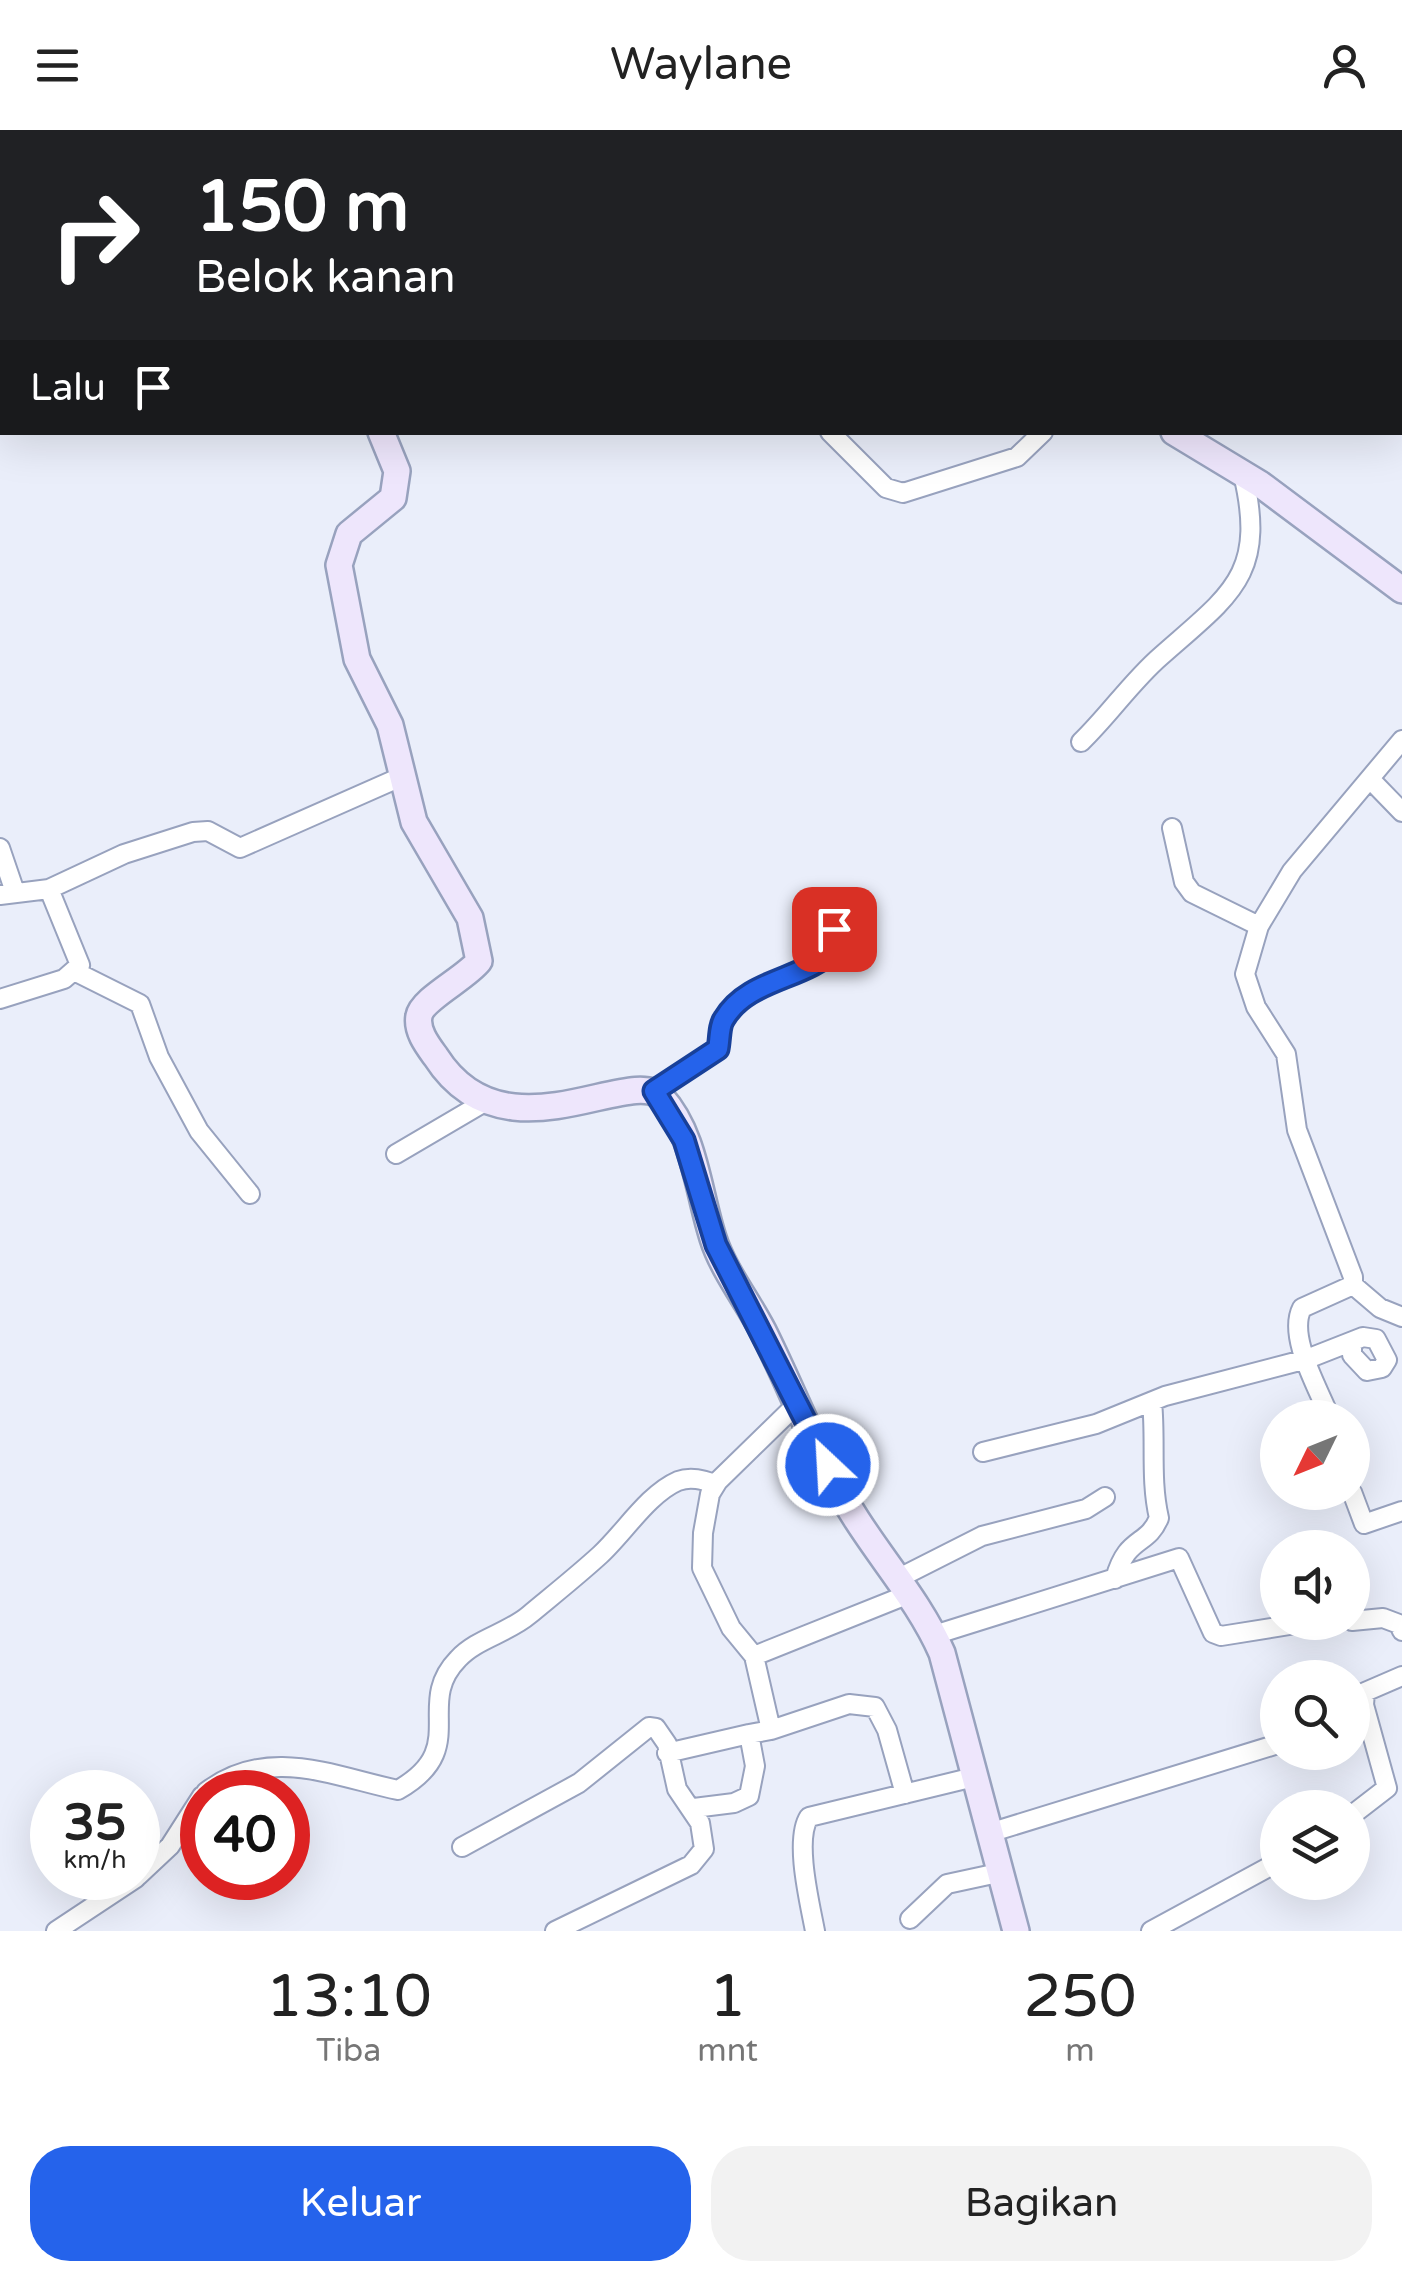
<!DOCTYPE html>
<html lang="id">
<style>
:root{--surface:#fff;--page:#f2f2f2;--text:#222;--muted:#767676;--accent:#2563eb}
body{margin:0;font-family:"Varela Round",sans-serif;background:var(--page);color:var(--text);height:100vh;display:flex;flex-direction:column;font-size:38px;white-space:nowrap}
*{box-sizing:border-box;margin:0}
p{font-size:32px;color:var(--muted)}
.icon{flex:none;width:55px;height:55px;fill:none;stroke:currentColor;stroke-width:2;stroke-linecap:round;stroke-linejoin:round}
.map{position:relative;height:1801px;overflow:hidden}
.details{display:flex;flex-direction:column;background:var(--surface);flex:1}
.details>*{flex:none}
.hud{position:absolute;left:0px;top:0px;width:1402px;height:305px;box-shadow:0 10px 40px #0002;background:#202124;color:#fff;overflow:hidden}
.needle{width:65px;rotate:227deg}
.buttons{position:absolute;left:1260px;top:1270px;display:grid;gap:20px}
.buttons a{display:grid;place-items:center;width:110px;height:110px;border-radius:50%;background:var(--surface);box-shadow:0 10px 40px #0002;font-size:50px}
.speed{position:absolute;left:30px;top:1640px;display:flex;gap:20px;font-size:50px;font-weight:700;text-align:center}
.speed>*{display:grid;place-content:center;width:130px;height:130px;border-radius:50%;background:var(--surface);box-shadow:0 10px 40px #0002;line-height:1}
.speed small{font-size:25px;font-weight:400}
.speed .limit{border:15px solid #d22;background:#fff;color:#111}
.pin{position:absolute;display:grid;place-items:center;width:85px;height:85px;color:#fff;margin:-42px;border-radius:20px;box-shadow:0 5px 15px #0006}
.me{position:absolute;width:110px;margin:-55px;rotate:335deg;stroke-linejoin:round;filter:drop-shadow(0 0 8px #0008)}
.turn{display:flex;align-items:center;gap:35px;height:210px;padding:0 30px;font-size:45px}
.turn .icon{width:130px;height:130px;stroke-width:2.5}
.turn b{display:block;font-size:70px;line-height:85px}
.then{display:flex;align-items:center;height:95px;padding:0 30px;background:#0003;gap:20px;font-size:38px}
.eta{display:flex;justify-content:space-evenly;align-items:center;height:170px;text-align:center}
.eta b{font-size:60px;font-weight:600;line-height:70px}
.button{display:flex;gap:20px;margin-top:auto;padding:20px 30px}
.button a{flex:1;height:115px;border-radius:40px;background:var(--accent);color:#fff;font-size:40px;font-weight:600;line-height:115px;text-align:center}
.button a+a{background:var(--page);color:var(--text)}
header{display:flex;justify-content:space-between;align-items:center;height:130px;padding:0 30px;background:var(--surface);font-size:45px;font-weight:600}
.map>svg:first-child{display:block}
.lines{fill:none;stroke-linecap:round;stroke-linejoin:round}
.street-casing{stroke:#98a2be;stroke-width:22}
.secondary-casing{stroke:#98a2be;stroke-width:30}
.street{stroke:#fff;stroke-width:18}
.secondary{stroke:#eee6fc;stroke-width:25}
.route-casing{stroke:#184099;stroke-width:25}
.route{stroke:#2563eb;stroke-width:18}
</style>
<header><svg class="icon" aria-label="menu" viewBox="0 0 24 24"><path d="M4 6h16M4 12h16M4 18h16"/></svg>Waylane<svg class="icon" aria-label="person" viewBox="0 0 24 24"><circle cx="12" cy="8" r="4"/><path d="M4 21q1-7 8-7t8 7"/></svg></header>
<div class="map">
<svg width="1402" height="1801" viewBox="0 0 1402 1801">
<rect width="100%" height="100%" fill="#eaeefa"/>
<g class="lines">
<g class="street-casing">
<path id="street" d="M1294,2l1,-2
M0,226h2
M830,302l56,56 17,5 114,-36 26,-25
M1081,612c28,-27 51,-61 80,-86 70,-62 106,-81 82,-182
M1370,649l32,33
M1172,698l12,54 8,11 67,33
M0,718l15,44
M0,765l49,-6 75,-35 69,-22 15,-1 32,17 163,-72
M76,842l64,32 19,53 40,74 51,63
M0,869l64,-20 16,-14 -31,-76
M654,961l64,-42c2,-9 1,-23 6,-30 24,-41 82,-39 112,-71l-2,-19
M396,1024l92,-54
M1353,1155l27,23 22,9
M1330,1288c-11,-29 -43,-81 -28,-110l51,-23v-8l-56,-147 -11,-76 -30,-47 -11,-33 14,-48 33,-55 110,-131
M983,1322l113,-28 69,-28 142,-37 56,-22 13,2 11,21 -5,8 -15,3 -15,-16v-12
M1352,1362l12,32 38,-13
M897,1449l85,-43 104,-27 19,-12
M1115,1449c12,-44 32,-32 44,-61 -9,-38 -3,-78 -7,-116
M1352,1491l31,-3 16,6 3,7
M934,1505l245,-77 34,75 8,3 87,-14
M754,1526l155,-62
M771,1600l78,-26 26,3 12,23 18,64
M667,1623l82,-19
M206,1662c61,-47 126,-16 192,-2 74,-42 15,-85 60,-131 18,-20 50,-26 71,-44 24,-20 48,-39 71,-60 24,-22 48,-61 78,-74 13,-5 25,-1 37,3
M694,1678l40,-5 15,-7 6,-30 -6,-32 22,-4 -17,-74 -23,-28 -29,-60 1,-35 7,-39 8,-13 80,-78
M1352,1685l35,-27 -23,-83 1,-13 37,-16
M989,1703l289,-89
M462,1717l117,-64 70,-56 7,1 11,16 10,45 23,34 4,26 -13,16 -136,66
M138,1746l32,-30 32,-50
M910,1789l37,-35 51,-11
M56,1801l80,-53
M815,1801c-5,-27 -21,-91 -6,-114l165,-40
M1151,1801l127,-69"/>
</g>
<g class="secondary-casing">
<path id="secondary" d="M304,0l1,2
M1029,0l1,2
M381,302l16,39 -4,27 -44,36 -10,31 18,94 33,66 24,97 56,96 9,43c-13,17 -57,38 -60,55 -3,15 9,30 17,41 68,106 194,8 225,40 34,37 37,95 52,141 10,32 34,62 50,93 31,62 56,131 94,189 29,45 64,85 85,133l74,278
M1174,302l86,52 142,106"/>
</g>
<use href="#street" class="street"/>
<use href="#secondary" class="secondary"/>
</g>
<g class="lines">
<g class="route-casing">
<path id="route" d="M828,1335l-112,-220 -32,-105 -30,-49 64,-42c2,-9 1,-23 6,-30 24,-41 82,-39 112,-71l-2,-19"/>
</g>
<use href="#route" class="route"/>
</g>
</svg>
<div class="buttons">
<a><svg class="needle" viewBox="-14 -14 28 28"><path d="M0-13l5 13h-10z" fill="#e53935"/><path d="M0 13l5-13h-10z" fill="#767676"/></svg></a>
<a><svg class="icon" aria-label="sound" viewBox="0 0 24 24"><path d="M4 9h4l5-4v14l-5-4H4zM17 9q2 3 0 6"/></svg></a>
<a><svg class="icon" aria-label="search" viewBox="0 0 24 24"><circle cx="10" cy="10" r="6"/><path d="M15 15l6 6"/></svg></a>
<a><svg class="icon" aria-label="layers" viewBox="0 0 24 24"><path d="M12 4l9 5-9 5-9-5zM3 14l9 5 9-5"/></svg></a>
</div>
<div class="speed"><div>35<small>km/h</small></div><div class="limit">40</div></div>
<div class="pin" style="left:834px;top:799px;background:#d93025"><svg class="icon" aria-label="arrive" viewBox="0 0 24 24"><path d="M6 21V4h12l-3 4 3 4H6"/></svg></div>
<svg class="me" style="left:828px;top:1335px" viewBox="-20 -20 40 40"><circle r="17" fill="#2563eb" stroke="#fff" stroke-width="3"/><path d="M0-11L8 9 0 5-8 9z" fill="#fff"/></svg>
<div class="hud">
<div class="turn"><svg class="icon" aria-label="right" viewBox="0 0 24 24"><path d="M7 20v-9h11M14 6l5 5-5 5"/></svg><div><b>150 m</b>Belok kanan</div></div>
<div class="then">Lalu<svg class="icon" aria-label="arrive" viewBox="0 0 24 24"><path d="M6 21V4h12l-3 4 3 4H6"/></svg></div>
</div>
</div>
<section class="details">
<div class="eta">
<div><b>13:10</b><p>Tiba</p></div>
<div><b>1</b><p>mnt</p></div>
<div><b>250</b><p>m</p></div>
</div>
<div class="button"><a>Keluar</a><a>Bagikan</a></div>
</section>
